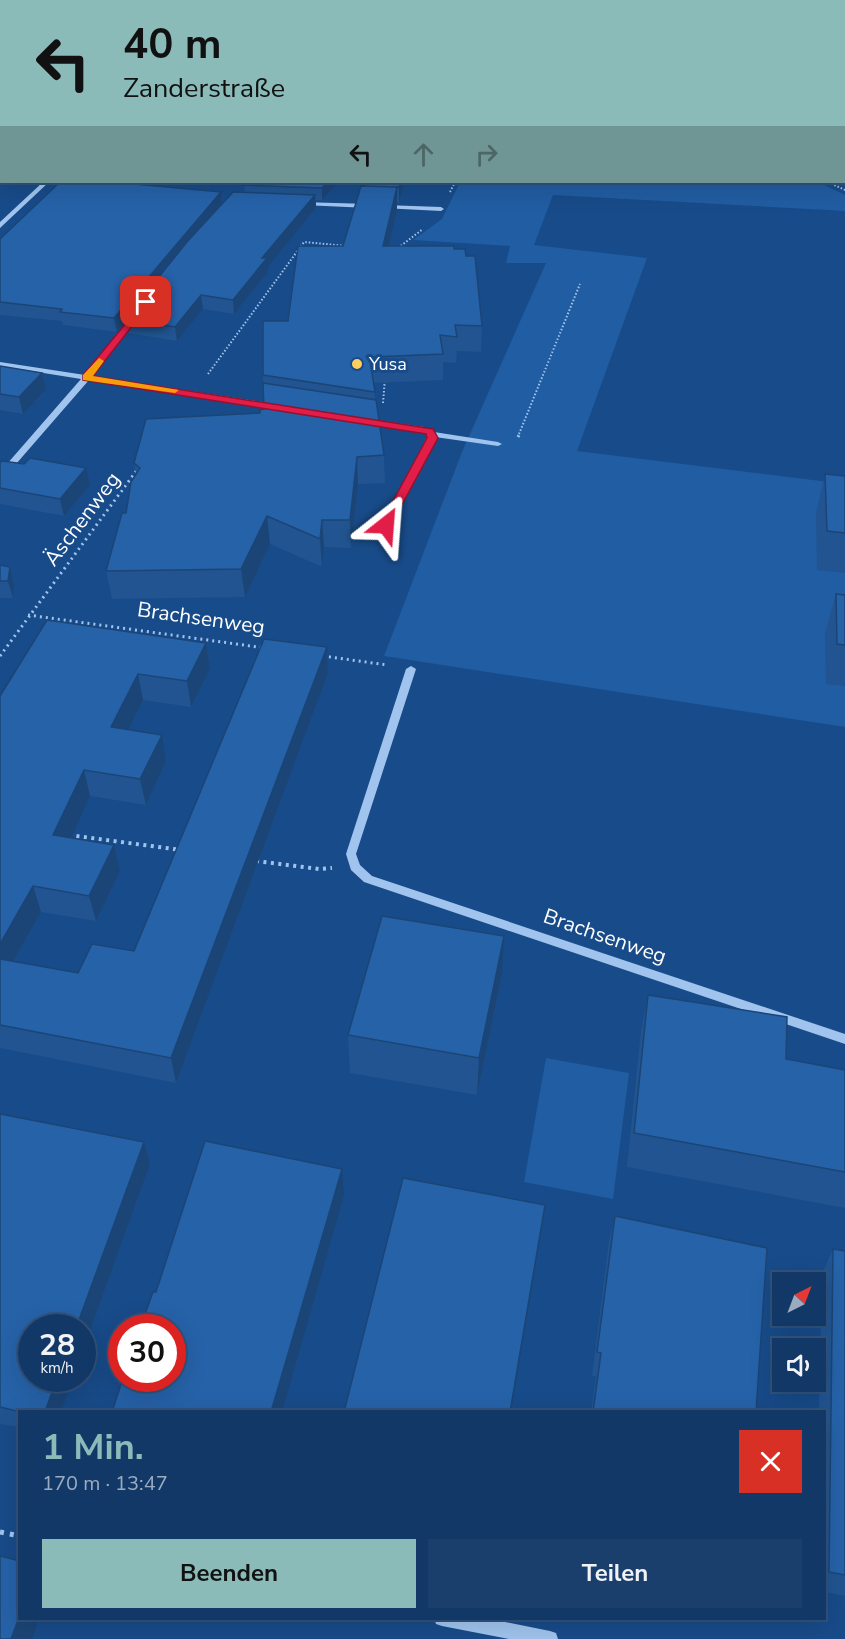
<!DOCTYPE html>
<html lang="de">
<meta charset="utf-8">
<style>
:root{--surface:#123867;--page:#1b3f6d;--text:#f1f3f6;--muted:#9cacc0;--line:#31527b;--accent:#8bbbb9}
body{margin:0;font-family:"Nunito Sans",sans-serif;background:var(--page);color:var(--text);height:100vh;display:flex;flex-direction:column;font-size:22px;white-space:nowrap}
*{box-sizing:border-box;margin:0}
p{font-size:20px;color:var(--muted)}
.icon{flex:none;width:33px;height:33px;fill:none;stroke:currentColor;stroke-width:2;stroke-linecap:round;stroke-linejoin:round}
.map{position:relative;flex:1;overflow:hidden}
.sheet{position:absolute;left:18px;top:1410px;width:808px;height:210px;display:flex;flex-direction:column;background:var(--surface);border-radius:0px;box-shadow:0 6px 24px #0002,0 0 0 2px var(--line)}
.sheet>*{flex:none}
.hud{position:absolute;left:0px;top:0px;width:846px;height:183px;box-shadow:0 6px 24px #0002,0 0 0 2px var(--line);background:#8bbbb9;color:#111;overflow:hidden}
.needle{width:39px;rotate:42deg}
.controls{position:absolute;left:772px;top:1272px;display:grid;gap:12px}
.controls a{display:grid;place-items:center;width:54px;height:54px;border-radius:0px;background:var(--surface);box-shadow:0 6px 24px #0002,0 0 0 2px var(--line);font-size:30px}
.speed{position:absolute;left:18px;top:1314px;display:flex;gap:12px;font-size:30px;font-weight:700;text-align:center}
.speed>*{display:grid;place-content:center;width:78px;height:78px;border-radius:50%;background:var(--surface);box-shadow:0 6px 24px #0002,0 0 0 2px var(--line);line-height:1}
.speed small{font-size:15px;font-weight:400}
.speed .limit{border:9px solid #d22;background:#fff;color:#111}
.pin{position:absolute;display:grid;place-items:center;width:51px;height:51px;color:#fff;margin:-26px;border-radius:12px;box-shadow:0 3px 9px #0006}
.me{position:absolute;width:66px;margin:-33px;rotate:28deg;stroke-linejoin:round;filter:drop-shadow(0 0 4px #0008)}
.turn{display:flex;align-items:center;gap:21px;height:126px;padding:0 24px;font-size:27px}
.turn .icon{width:78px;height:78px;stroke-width:2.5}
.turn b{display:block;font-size:42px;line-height:51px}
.lanes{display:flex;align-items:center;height:57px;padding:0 24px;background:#0003;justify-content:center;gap:30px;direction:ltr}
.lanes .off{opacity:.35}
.round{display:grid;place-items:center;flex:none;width:63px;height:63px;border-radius:0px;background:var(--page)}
.summary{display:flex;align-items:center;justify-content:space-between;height:102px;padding:0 24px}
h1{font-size:36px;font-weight:700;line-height:45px;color:var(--accent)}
.action{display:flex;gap:12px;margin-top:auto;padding:12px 24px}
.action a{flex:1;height:69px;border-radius:0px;background:var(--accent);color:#111;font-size:24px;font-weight:700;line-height:69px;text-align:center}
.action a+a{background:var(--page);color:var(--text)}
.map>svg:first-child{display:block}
.green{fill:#215da2}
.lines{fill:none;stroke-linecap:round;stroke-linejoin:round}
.path-far3{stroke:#a0c4ee;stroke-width:2;stroke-dasharray:1.5 2;stroke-linecap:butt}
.path-far2{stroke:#a0c4ee;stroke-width:3;stroke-dasharray:2 4;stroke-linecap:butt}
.path-far1{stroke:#a0c4ee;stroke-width:4;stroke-dasharray:3 4.5;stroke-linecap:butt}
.path{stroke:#a0c4ee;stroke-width:5;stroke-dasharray:4 6;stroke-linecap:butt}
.minor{fill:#a0c4ee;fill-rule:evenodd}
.wall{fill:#215490}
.shaded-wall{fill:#1b4576}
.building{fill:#2662a8;stroke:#1b4576;stroke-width:1.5}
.route{fill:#e11d48;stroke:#92132f;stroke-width:1.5}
.slow{fill:#f59e0b}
.poi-dot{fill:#ffce5d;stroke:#184b89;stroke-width:2}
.labels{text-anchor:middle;stroke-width:6;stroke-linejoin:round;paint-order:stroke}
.far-poi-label{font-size:18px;fill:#fff;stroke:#184b89;text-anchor:start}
.street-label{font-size:21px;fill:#fff;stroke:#184b89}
</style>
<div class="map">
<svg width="845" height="1639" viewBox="0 0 845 1639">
<rect width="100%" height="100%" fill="#184b89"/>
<path class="green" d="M197,0h332l-333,1z
M460,182h358l27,13v16l-292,-16 -19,50 113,13 -70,193 268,33v243l-461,-71 78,-204 84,-189h-40l4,-17 -97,-6 29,-21z
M546,1058l83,15 -16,126 -89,-17z"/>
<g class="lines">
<path class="path-far3" d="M828,182l17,8
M450,192l5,-10
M398,248l25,-19
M208,374l96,-132 42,4
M383,403l2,-25
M519,434l61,-150"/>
<path class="path-far2" d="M518,437l2,-4
M28,615l237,33
M0,656l137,-186
M323,656l64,9"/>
<path class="path-far1" d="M69,835l112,15
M256,861l63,8 13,-1"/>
<path class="path" d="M0,1532l20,4"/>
<path class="minor" d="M182,0h5l-6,2z
M2,97v6l-2,1v-6z
M0,151h2v4h-2z
M43,182h6l-49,46v-6z
M301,202l68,2 3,2 -3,2 -66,-3 -2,-1z
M384,205l57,2 3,2 -3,2 -59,-3v-2z
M135,314l4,2 -2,1 -45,59 184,28 4,2 -4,2 -187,-28 -86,99h-3v-7l81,-93 -81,-13v-4l85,13 48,-60z
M362,418l62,9 10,5 64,10 4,2 -4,2 -63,-9 -45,88 -4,3 -4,-3 46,-90 -6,-4 -60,-9z
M411,666l5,3 -60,185 4,11 12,11 473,158v10l-481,-162 -13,-12 -5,-16 60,-185z
M434,1618h52l64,13 6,2 2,6h-49l-67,-13 -6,-2z"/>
</g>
<path class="wall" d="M0,7h2v80h-2z
M60,182h69l-2,1 94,9 1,12 23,-11 -1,-8 94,-3 -16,18h-6v8l-48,59v5l-34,42 -31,-5 -26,32 -49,-8 -2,-12 -9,11 -54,-7 -1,-4 -62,-6v-76z
M365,182h39l-5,21h-2v8l-8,35 65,3 12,7 16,70 -1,26 -24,-1 -1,12 -13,-1v18l-69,3 1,17 9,55 1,28 -27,1 -7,64 -27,-1 -2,20 -52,-23 -25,53 -133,2 -6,-28 20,-58 10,-39 -2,-11 126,-50 4,-4 -1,-34 25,-54 55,-75z
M0,366l42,7 4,16 -23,25 -23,-4z
M0,462l90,23 -26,31 -64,-12z
M825,474l20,2v97l-28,-3 -1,-57z
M0,565l10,2 4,18 -1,13h-13z
M836,594l9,1v91l-19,-2 -1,-50z
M206,643l4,26 -19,38 -48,-7 -15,30 38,31 -20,44 -56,-9 -19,42 43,7 6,26 -24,50 -55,-9 -28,50 65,11 56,-22 193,-304 1,26 -152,410 -176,-35v-352z
M502,974l-25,121 -127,-22 -2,-38z
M648,995l138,64 59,11v138l-218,-41 14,-136z
M0,1114l144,28 6,22 -68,189v-25l-9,50 -12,34h-41v15l-20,-3z
M615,1216l141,196h-165l5,-36h-4l17,-135z
M833,1249l12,2v345l-20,-4v-180h-6l3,-138z"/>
<path class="shaded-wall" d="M113,182h16l-14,12z
M327,182h11l-16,18v-12z
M400,182h4l-5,21v-16z
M397,187v24l-14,60v-25z
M221,192l1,12 -97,115 1,2 -9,11 -3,-14z
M315,195l1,13 -48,59v5l-34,42 -1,-14 29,-42z
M201,295l2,14 -26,32 -2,-14z
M42,373l4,16 -23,25 -4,-17z
M357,457l1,27 -7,64 -1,-28z
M86,468l4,17 -26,31 -4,-17z
M267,516l3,28 -25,53 -4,-28z
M322,520l2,27 -2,20 -2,-28z
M10,567l4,18 -1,13 -5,-17z
M206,643l4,26 -19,38 -4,-26z
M327,647l1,26 -152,410 -5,-25z
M138,674l5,26 -27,54 -5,-27z
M162,735l4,26 -20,44 -6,-26z
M84,770l6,26 -29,65 -8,-26z
M114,845l6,26 -24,50 -7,-25z
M33,886l8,26 -40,71 -1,-3v-36z
M504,936l-2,38 -25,121 2,-37z
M144,1142l6,22 -68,189v-25h-6z
M342,1169l2,26 -62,217h-11z
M545,1205l-4,26 -30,181h-1z
M57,1378h16l-12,34h-16z
M20,1615v3h19l-7,21h-21z"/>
<path class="building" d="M0,7h2v60h-2z
M60,182h53l108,10 -107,126 -54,-6 2,-3 -62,-7v-63z
M247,182h80l-5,6 -78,-3z
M365,182h35l-1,5 -35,-1z
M361,186l36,1 -14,59h71v3h11l1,7h9l7,70 -27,-1 2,12 -17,-2 3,19 -70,3v4h-3l5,31 -112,-17v-54h25l10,-75h45z
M233,192l82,3 -53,63h5l-34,42 -32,-5 -26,32 -50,-8 62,-77z
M0,366l42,7 -23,24 -19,-3z
M263,383l113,17 8,55 -27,2 -7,63h-28l-2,19 -53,-23 -26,53 -135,2 16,-58h4l5,-31 9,-14 -6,-5 12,-44 114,-6v-3l4,-1z
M30,458l56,10 -26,31 -60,-11v-26l3,-1 21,3z
M825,474l20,2v57l-18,-2z
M0,565l10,2 -2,14h-8z
M836,594l9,1v50l-8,-1z
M47,620l159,23 -19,38 -49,-7 -27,53 51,8 -22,44 -56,-9 -31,65 61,10 -25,51 -56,-10 -33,58v-248z
M264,639l63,8 -156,411 -171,-33v-66l78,14 14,-29 42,7z
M382,916l122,20 -25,122 -131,-23z
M648,995l139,22 -1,42 59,11v102l-211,-39z
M0,1114l144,28 -68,186h-44v50h25l-12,34h-24l-21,-5z
M205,1141l137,28 -71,243h-159l11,-34h49v-50h-32l13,-36h3z
M403,1178l142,27 -35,207h-166z
M615,1216l152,32 -11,164h-163l8,-59 -4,-1z
M833,1249l12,2v324l-16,-3z
M0,1556l20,5v54l-9,24h-11z"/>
<path class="route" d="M146,299l5,3 -58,74 340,53 5,9 -48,89 -10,-2 47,-87 -1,-4 -343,-54v-5z"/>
<path class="slow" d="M99,358l5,3 -11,15 86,14 -4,3 -92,-13v-5z"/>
<circle class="poi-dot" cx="357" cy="364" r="6"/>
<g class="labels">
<g class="far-poi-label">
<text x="369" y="370">Yusa</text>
</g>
<g class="street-label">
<text transform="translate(82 519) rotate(-53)" y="7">Äschenweg</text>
<text transform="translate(201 618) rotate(8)" y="7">Brachsenweg</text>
<text transform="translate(605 936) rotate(19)" y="7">Brachsenweg</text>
</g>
</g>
</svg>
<div class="controls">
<a><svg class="needle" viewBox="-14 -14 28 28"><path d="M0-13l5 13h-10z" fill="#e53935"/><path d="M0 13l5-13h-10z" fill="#9cacc0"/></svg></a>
<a><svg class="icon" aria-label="sound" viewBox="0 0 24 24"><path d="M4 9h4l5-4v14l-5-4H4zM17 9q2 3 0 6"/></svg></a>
</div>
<div class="speed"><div>28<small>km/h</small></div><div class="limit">30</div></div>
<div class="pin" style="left:146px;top:302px;background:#d93025"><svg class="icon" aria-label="arrive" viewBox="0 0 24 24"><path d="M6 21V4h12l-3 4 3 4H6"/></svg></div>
<svg class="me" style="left:386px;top:525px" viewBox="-20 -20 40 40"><path d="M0-17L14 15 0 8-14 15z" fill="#e11d48" stroke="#fff" stroke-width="4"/></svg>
<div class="hud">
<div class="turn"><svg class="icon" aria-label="left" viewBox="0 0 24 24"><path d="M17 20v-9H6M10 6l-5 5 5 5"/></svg><div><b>40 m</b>Zanderstraße</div></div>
<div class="lanes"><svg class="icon" aria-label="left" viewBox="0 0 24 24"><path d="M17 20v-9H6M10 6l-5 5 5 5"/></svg><svg class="icon off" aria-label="ahead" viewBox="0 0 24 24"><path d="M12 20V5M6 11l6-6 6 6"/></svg><svg class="icon off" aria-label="right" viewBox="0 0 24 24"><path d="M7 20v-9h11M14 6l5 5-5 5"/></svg></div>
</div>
<section class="sheet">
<div class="summary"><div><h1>1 Min.</h1><p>170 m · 13:47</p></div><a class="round" style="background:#d93025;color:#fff"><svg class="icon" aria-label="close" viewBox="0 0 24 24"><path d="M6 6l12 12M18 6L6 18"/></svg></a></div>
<div class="action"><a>Beenden</a><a>Teilen</a></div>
</section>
</div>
